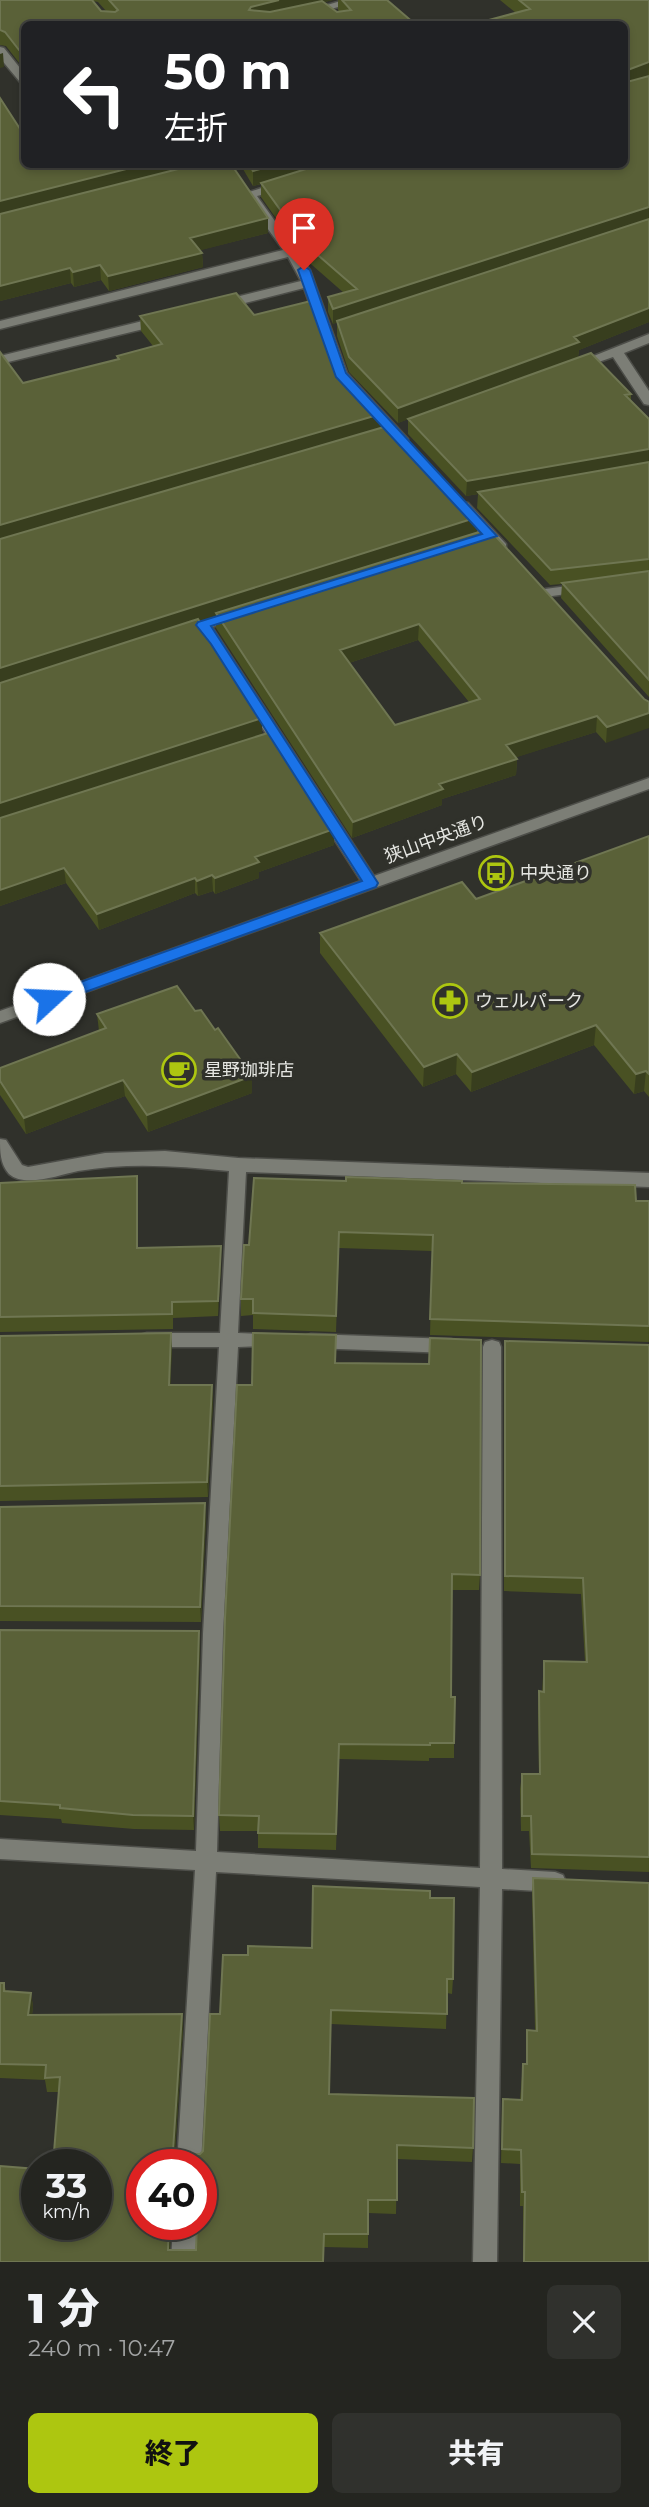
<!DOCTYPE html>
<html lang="ja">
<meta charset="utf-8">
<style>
:root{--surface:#242520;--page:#30312d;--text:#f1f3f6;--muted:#a3a5a5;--line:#41423e;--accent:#adc610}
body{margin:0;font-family:Montserrat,"Noto Sans JP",sans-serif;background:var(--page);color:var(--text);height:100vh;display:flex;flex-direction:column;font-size:26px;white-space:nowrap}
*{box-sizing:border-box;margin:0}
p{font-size:23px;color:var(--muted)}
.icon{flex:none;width:38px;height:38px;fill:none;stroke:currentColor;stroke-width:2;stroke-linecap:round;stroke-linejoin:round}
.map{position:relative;height:2262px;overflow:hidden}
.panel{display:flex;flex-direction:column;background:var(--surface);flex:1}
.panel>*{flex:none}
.guide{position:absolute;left:21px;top:21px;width:607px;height:147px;border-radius:10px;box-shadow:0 4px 10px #0003,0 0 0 2px var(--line);background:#202124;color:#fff;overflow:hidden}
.speed{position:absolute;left:21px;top:2149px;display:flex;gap:14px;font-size:35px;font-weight:700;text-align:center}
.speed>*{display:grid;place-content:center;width:91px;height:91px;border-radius:50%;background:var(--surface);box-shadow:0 4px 10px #0003,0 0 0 2px var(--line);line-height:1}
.speed small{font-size:18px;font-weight:400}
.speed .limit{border:10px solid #d22;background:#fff;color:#111}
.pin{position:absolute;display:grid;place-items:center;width:60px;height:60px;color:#fff;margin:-72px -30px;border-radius:50% 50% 50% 0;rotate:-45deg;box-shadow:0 0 7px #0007}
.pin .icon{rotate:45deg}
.me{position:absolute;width:77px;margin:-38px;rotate:70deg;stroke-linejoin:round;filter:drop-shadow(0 0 5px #0008)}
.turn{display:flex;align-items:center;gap:24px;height:147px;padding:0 28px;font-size:32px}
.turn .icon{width:91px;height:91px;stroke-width:2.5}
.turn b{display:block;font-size:49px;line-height:60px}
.round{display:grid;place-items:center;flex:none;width:74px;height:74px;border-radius:10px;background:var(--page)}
.headline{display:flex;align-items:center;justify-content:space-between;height:119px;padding:0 28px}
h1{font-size:42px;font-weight:800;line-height:52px}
.primary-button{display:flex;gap:14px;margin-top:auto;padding:14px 28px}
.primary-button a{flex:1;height:80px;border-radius:10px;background:var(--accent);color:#111;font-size:28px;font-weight:800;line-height:80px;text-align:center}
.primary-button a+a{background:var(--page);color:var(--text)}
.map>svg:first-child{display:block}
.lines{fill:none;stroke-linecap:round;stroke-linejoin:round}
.minor-casing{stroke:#4d4e49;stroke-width:3}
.minor{fill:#7c7e76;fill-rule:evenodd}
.wall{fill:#495123;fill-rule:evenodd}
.shaded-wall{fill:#383e1e}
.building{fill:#5a6138;stroke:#6f7652;stroke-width:2;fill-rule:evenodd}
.route{fill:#1a73e8;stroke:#114b97;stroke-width:2}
.labels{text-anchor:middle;stroke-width:7;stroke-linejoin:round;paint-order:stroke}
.street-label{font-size:18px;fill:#e5e6e2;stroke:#30312b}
.poi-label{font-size:18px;fill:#e5e6e2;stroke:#30312b;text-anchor:start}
</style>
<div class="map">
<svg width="649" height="2262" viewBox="0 0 649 2262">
<rect width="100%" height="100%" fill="#30312b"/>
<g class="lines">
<g class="minor-casing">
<path id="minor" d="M344,0h19l-57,16 -6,-3z
M0,47l4,1 20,25v10l-4,-1 -20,-24z
M283,181l6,4 -2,3 -30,8 53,74 37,103 61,66v6h-10l-64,-71 -30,-86 -83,21 -6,-4 1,-3 85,-21 -13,-24 -288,72v-8l283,-71 -40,-56z
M163,316l7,4 -2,3 -168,41v-8z
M649,334v9l-25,10 25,38v14l-5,-1 -31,-47 -40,14 -7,-4z
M463,502l5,1 38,41v6h-10l-38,-41 -2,-3z
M583,584l7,4 -2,3 -43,6 -7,-4 7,-4z
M239,609l5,1 2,3 -2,3 -32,11 162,249 275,-98v11l-649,234v-12l361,-130 -165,-256 2,-3z
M0,1139l6,1 16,25 6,2 77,-14 60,-2 73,7 411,15v14l-403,-15 -8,161 45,2 2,5 -2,5 -45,2 -15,287 -6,218 263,16 3,-521 2,-5 7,-2 7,2 2,5 1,522 53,3 8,3 3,7 -3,7 -8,3 -53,-3 -5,373h-24l7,-375 -264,-15 -15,293h-24l18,-295 -195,-11v-20l196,12 7,-217 16,-287h-72l-7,-2 -2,-5 2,-5 7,-2h73l9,-162c-51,-5 -101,-9 -151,0 -19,4 -53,17 -69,3 -9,-10 -9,-23 -9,-35z
M311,1334l140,5 7,2 2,5 -2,5 -7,2 -140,-5 -7,-2 -2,-5 2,-5z
M173,2224h24l-2,38h-24z"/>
</g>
<use href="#minor" class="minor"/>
</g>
<path class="wall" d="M0,0h333l-9,2 13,10h3l-2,-2v-10h49l28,24h-391v40h-4l-14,-18 -6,-1zM93,1l5,1 9,10 -6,-1z
M500,0h149v322l-70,28 -1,7 -117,43 170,-6v6l18,19v278l-88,-99 1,-14 -12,1 -73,-77 1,-14 -12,2 -58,-62v-15l-10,4 -49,-51 -12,-36v-14l-4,2 -5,-12v-15l16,-4 -40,-35 -43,-61v-13l-8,2 -13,-22h385l-109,-151z
M0,98l24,66 244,69 -68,17 2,3 1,14 -94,24 -8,-11 -27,7 -3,-4 -71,18z
M254,315l78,46 49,53v14l96,104 167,167 -38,44 -10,-11 -80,25 1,2 -1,16 -74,24v6l-90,33 -136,-210v-12l-16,5 62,97v16l-136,44 208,67 -75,27v6l-44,16 -2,-3 -15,5 -3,-3 -96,37 -33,-47 -66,23v-554l23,31 94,-24v-3l36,-10 -12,-15 -1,-15zM418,640l51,62 -74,23 -46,-62z
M649,836v261l-5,-6 -10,3 -40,-49 -123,47 -15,-18 -33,13 -103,-134v-20l156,-34z
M97,1014l155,79 -104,39 -23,-36 -99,38 -26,-39v-27l99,-37z
M346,1181l116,2 174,18h13v141l-219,-7 2,-84 -93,-3 -3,84 -83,-3v-14l-12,1v-17l8,-54z
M0,1183l138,9v56l83,-2v16l-3,54 -45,2v11l-173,3z
M0,1336l172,12 -2,37h42l1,16 -5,96 -208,4z
M505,1341l144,4v527l-118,-4 -2,-37h-8l-1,-42 2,-15h17l-1,-67 1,-16 3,1 2,-31 41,1 -4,-68 -77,-3v-234z
M335,1363l145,212 -1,15h-27l-1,107 3,46v15h-25v3l-90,-2 -3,91 -78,-2v-17h-38l-1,-16 33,-430z
M0,1507l206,12 -5,103 -201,-1z
M0,1630l200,16 -6,184 -60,-1 -72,-6 -1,-4 -61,-4z
M533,1878l116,384h-126v-56h-3v-42l-19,-1 1,-50 1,-14 17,1 3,-36h3v-19l1,-15 8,1 -3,-138z
M430,1898l23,81 -1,15 -5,-1 -1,36 -115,-5 -2,70 144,54 -1,14 -75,-3 -1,55 -28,-1v35l-44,-1 -324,15 96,-38 -37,-132h-12l-2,-12 -45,-2v-95h4l2,8 25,2 2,14 -1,8 150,-1 1,15 -8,124 25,1 3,-3 17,-137 28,-59 64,-7zM201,2165l-5,85h-26l1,-26h-29z"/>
<path class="shaded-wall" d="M279,0h54l-82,21 -2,-11 2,-3z
M24,49v15h-4l-1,-14z
M3,53l1,14 -4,1v-14z
M649,62l-1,15 -23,8v-14z
M146,164h59l-205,52v-15z
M278,164h52l-77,22v-15z
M649,207v14l-316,103v-15z
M268,218v15l-78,20v-15z
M202,253l1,14 -94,24 -1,-15z
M100,265l1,15 -27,7 -1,-15z
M70,268l1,15 -71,18v-15z
M649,308v14l-70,28 -1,7 -180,66v-15z
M381,414v15l-381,112v-16z
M649,449v15l-171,28v2l-12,2 1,-15z
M478,517l-1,16 -261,80v3l-216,68v-16z
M419,624l-1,16 -78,26v-16z
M649,713v15l-43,15 1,-16z
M597,716l-1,16 -91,29 1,-16z
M262,718v16l-262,85v-16z
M517,759l-1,16 -74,24v6l-90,33 1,-16 86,-38z
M334,829v16l-75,27v6l-44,16v-16l40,-21z
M64,868l2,15 -66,23v-16z
M212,875l1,16 -15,5 -1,-15z
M195,878v15l-96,37 -2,-16z
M596,1025l-2,20 -123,47 1,-20z
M457,1054l-1,20 -33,13 1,-20z
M646,1071l-2,20 -10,3 2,-20z
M252,1076v17l-104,39 -1,-17z
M123,1080l2,16 -99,38 -2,-16z
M137,1176l1,16v72l-1,-16z
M221,1246v16l-3,54v-15z
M171,1333l1,15 -2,52 -1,-15z
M212,1385l1,16 -5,96 -1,-15z
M205,1503l1,16 -5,103 -1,-15z
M199,1631l1,15 -6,184 -1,-14z
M31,1993l2,14 -3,23 -2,-15z
M182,2014l1,15 -9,136 -1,-14z
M169,2224h2l-2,38 -1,-12z"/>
<path class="building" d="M0,0h92l9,11 14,1 3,-2 -9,-10h170l-28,7 -2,3 21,2 52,-11 15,11 14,-2 -9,-10h45l28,24h-391v25l-5,1 -14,-18 -5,-2z
M519,0h130v62l-24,9v-47h-151l56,-15z
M649,76v131l-316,102 -5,-12 29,-8 -53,-46 -43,-60 61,-19h303v-83l2,1z
M0,98l24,37v29h122l-146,37z
M198,164h33l37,54 -78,20 12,15 -94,23 -8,-11 -27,7 -3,-4 -70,18v-72z
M249,164h29l-25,7z
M649,219v89l-75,29 5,5 -181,66 -49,-51 -12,-36z
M236,293l18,22 57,-14 21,60 49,53 -381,111v-173l23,31 96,-24 -2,-3 45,-12 -22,-28z
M591,353l40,41 -6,1 24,24v30l-182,32 -59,-62z
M391,425l87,92 -478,151v-129z
M649,462v97l-98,11 -73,-78z
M489,529l155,170 5,3v11l-42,14 -10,-11 -91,29 11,14 -78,25 4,5 -90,33 -137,-209zM419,624l61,75 -85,26 -55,-75z
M649,571v109l-87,-97z
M198,619l64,99 -262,85v-120z
M271,732l63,97 -79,28 4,5 -44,16 -3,-3 -15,6 -2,-3 -98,36 -33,-46 -64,22v-72z
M649,836v238l-3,-3 -10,3 -40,-49 -124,47 -15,-18 -33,13 -104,-134 142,-51 14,17z
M177,986l18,25 6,-1 14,20 3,-2 34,48 -105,39 -24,-35 -99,38 -24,-37v-13l106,-40 -9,-14z
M137,1176v72l84,-2 -3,55 -46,1v12l-172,3v-134z
M346,1177l116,4v2l173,2 1,16h13v125l-219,-7 3,-84 -94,-3 -3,84 -83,-3v-14h-12l3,-54h5l5,-67 92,3z
M171,1333l-2,52h43l-5,97 -207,4v-150z
M253,1333l83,2 -1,28 94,1 1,-26 51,2 -1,235 -28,-1 -1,123h4l-1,46h-24v2l-91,-1 -3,90 -78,-1 1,-17 -40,-1 6,-197 12,-233h15z
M505,1341l144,4v512l-117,-3 -1,-38h-9v-42h18l-1,-83 5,1v-31l43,1 -4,-84 -78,-2z
M205,1503l-5,104 -200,-1v-99z
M0,1630l199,1 -6,185 -60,-1 -73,-7v-3l-60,-4z
M533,1878l116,5v379h-125l1,-70h-3l-1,-42 -19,-1 1,-50 19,1 1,-36h4v-34l10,1z
M313,1886l117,5v7h24l-1,81h-6v35l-116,-4 -2,84 145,4 -1,50 -76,-3v55h-29v34h-44l-1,28h-323v-96l37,3v55h59v-59h-43l7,-88 -15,1 1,-13 -46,-1v-81h4v8l27,2 -3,22 154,-1 -9,137 3,3h24l3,-3 7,-137h10l3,-59h25v-9l64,2zM142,2165h59v59h-4l-1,26h-28l1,-26h-27z"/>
<path class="route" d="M304,266l6,4 36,103 151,163 -286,90 167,257 -2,4 -321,116h-11l-2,-4 2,-4 318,-114 -151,-237 -15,-19 2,-3 284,-88 -146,-157 -38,-107z"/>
<defs>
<g id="bus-ring" transform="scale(1.75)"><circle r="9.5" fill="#30312b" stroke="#adc610" stroke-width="1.5"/><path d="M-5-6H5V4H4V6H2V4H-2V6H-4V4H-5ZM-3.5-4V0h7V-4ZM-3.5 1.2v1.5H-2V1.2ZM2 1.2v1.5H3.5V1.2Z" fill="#adc610"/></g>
<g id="pharmacy-ring" transform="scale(1.75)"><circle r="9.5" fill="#30312b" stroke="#adc610" stroke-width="1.5"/><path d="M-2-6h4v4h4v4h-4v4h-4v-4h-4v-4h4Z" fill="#adc610"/></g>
<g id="cafe-ring" transform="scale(1.75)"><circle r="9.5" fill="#30312b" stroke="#adc610" stroke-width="1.5"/><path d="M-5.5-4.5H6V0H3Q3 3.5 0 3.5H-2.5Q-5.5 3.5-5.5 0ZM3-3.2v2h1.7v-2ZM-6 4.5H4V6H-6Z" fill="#adc610"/></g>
</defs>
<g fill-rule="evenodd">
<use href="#bus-ring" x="496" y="873"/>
<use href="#pharmacy-ring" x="450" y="1001"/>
<use href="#cafe-ring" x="179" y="1070"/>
</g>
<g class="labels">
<g class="street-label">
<text transform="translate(436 839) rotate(-20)" y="6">狭山中央通り</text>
</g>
<g class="poi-label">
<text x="520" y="879">中央通り</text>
<text x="475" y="1007">ウェルパーク</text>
<text x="204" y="1076">星野珈琲店</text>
</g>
</g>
</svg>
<div class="speed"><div>33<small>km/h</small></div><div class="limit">40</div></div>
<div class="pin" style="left:304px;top:270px;background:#d93025"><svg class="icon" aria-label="arrive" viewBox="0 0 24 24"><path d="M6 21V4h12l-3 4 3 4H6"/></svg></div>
<svg class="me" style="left:49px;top:999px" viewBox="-20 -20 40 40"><circle r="19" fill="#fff"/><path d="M0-13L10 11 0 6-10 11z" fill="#1a73e8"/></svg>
<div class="guide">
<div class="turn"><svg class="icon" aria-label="left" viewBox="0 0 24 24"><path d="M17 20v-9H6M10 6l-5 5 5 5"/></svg><div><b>50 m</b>左折</div></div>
</div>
</div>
<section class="panel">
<div class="headline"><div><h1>1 分</h1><p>240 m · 10:47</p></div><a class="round"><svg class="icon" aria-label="close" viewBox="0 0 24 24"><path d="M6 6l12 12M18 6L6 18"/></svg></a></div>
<div class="primary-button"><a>終了</a><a>共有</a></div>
</section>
